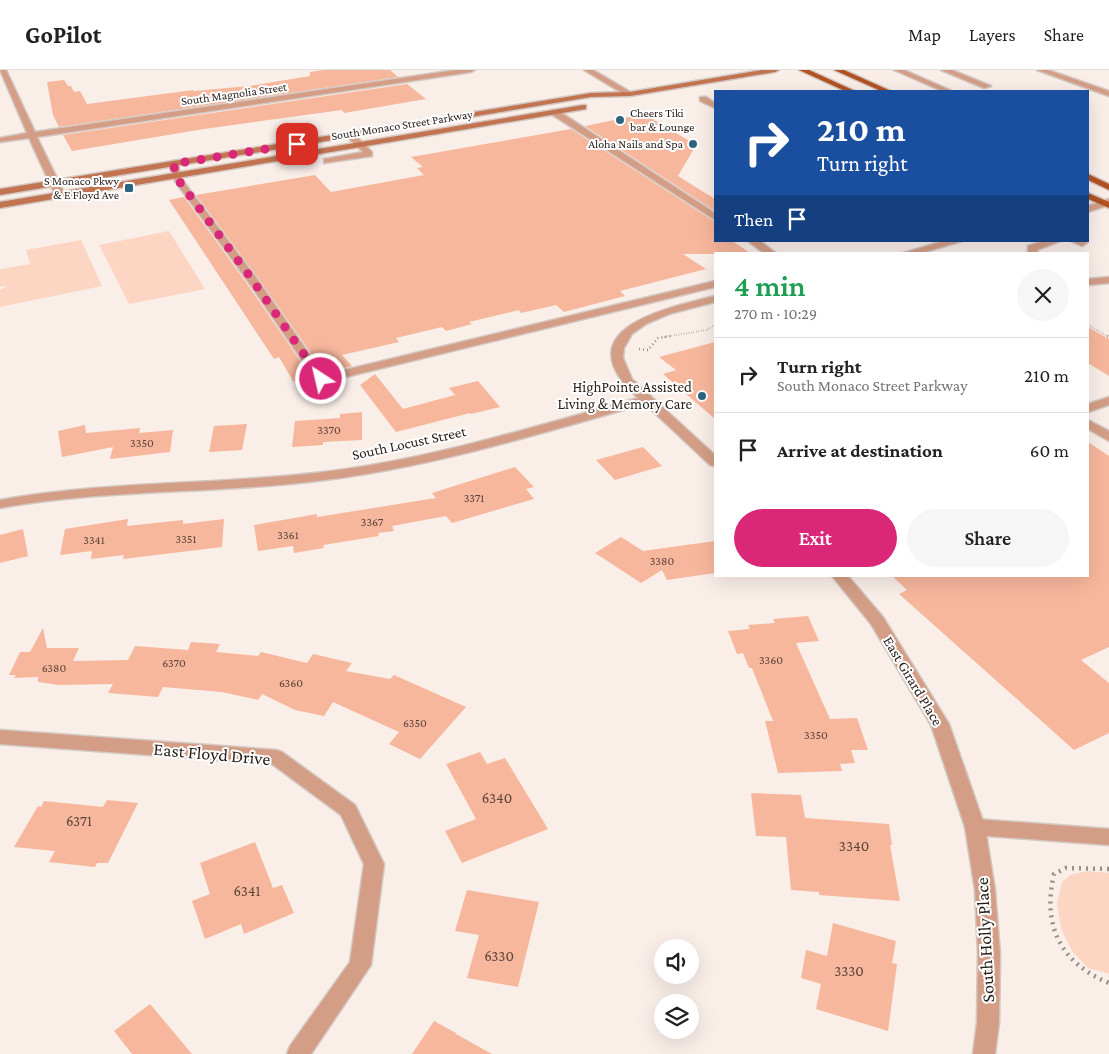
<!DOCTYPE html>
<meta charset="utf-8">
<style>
:root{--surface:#fff;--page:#f6f6f6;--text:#202124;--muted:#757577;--line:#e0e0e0;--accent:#db2777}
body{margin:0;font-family:"Crimson Pro",serif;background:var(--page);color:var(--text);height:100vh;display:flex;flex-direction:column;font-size:19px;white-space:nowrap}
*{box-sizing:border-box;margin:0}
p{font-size:16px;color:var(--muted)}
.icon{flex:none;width:28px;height:28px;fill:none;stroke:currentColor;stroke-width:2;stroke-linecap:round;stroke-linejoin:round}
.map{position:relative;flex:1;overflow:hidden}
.sheet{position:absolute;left:714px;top:182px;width:375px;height:325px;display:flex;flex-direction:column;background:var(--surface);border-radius:0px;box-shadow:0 5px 20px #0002}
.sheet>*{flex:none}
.guide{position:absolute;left:714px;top:20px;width:375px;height:152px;border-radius:0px;box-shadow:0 5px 20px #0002;background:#1a4fa0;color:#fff;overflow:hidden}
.controls{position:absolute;left:654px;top:869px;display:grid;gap:10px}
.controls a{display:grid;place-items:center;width:45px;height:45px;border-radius:50%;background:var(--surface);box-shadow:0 5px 20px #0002;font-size:25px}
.pin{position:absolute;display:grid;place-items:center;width:42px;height:42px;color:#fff;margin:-21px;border-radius:10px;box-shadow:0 2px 8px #0006}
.me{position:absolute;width:55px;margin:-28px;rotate:325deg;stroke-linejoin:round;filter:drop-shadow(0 0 4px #0008)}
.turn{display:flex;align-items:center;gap:18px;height:105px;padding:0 20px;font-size:22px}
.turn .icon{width:65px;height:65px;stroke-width:2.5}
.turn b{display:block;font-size:35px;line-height:42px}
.then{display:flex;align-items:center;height:48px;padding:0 20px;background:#0003;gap:10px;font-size:19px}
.round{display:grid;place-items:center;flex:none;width:52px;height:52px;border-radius:26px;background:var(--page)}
.headline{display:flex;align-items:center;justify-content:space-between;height:85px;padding:0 20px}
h1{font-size:30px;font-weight:600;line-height:38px;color:#1e9e55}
.button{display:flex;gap:10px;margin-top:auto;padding:10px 20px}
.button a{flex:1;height:58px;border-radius:30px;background:var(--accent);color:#fff;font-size:20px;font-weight:600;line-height:58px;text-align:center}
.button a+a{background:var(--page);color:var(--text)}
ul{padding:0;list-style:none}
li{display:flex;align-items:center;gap:15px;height:75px;padding:0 20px;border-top:1px solid var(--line)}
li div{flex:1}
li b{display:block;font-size:19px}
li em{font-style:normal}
header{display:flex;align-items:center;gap:30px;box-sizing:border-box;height:70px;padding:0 25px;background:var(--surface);border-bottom:1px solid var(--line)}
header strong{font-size:24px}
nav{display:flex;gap:28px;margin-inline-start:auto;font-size:18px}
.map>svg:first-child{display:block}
.green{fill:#fdd5c3}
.building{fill:#f7b79c}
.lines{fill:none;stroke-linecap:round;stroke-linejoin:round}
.service-casing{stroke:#d4c8c3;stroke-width:3}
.minor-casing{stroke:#d4c8c3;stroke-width:3}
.tertiary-casing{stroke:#d4c8c3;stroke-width:3}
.secondary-casing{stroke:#d4c8c3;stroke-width:3}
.primary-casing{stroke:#d4c8c3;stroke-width:3}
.path-far2{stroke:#998e89;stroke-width:2;stroke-dasharray:0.5 2;stroke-linecap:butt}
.path-far1{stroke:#998e89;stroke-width:2.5;stroke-dasharray:1 3;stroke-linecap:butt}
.path{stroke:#998e89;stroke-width:4.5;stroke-dasharray:2 5;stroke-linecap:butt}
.service{fill:#d49e86;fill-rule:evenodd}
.minor{fill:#d49e86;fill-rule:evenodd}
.tertiary{fill:#d49e86;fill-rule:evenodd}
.secondary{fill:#c27350;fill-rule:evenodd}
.primary{fill:#b35221;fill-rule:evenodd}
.route{stroke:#db2777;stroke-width:9;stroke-dasharray:0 16.2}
.poi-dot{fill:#2b657d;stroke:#fff;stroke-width:2}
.labels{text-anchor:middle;stroke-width:4;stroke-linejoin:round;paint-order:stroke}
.far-street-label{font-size:12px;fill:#271d18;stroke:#fff}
.far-poi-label{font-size:12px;fill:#271d18;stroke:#fff;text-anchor:end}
.number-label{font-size:12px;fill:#5b4439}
.poi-label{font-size:15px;fill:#271d18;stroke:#fff;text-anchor:end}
.street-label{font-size:15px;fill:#271d18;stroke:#fff}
.near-number-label{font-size:15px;fill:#5b4439}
.near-street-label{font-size:18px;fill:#271d18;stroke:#fff}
</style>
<header>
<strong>GoPilot</strong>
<nav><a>Map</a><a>Layers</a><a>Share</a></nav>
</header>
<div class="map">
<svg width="1109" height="984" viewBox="0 0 1109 984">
<rect width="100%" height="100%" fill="#faeee9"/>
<path class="green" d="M169,161l36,58 -76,15 -30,-59z
M81,170l21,46 -102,21v-17l8,-4 -8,1v-18l30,-5 -4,-14z
M1088,801l21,2v101l-21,-6 -16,-17 -11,-22 -4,-26 5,-21 8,-7z"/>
<path class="building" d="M324,0h66l8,7 -339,50 -6,-12 -6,-33 17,-2 4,6h3l3,6 6,-1 7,13 106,-14 1,1 55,-5 61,-10v-4z
M407,14l19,15 -82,14 -2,-3 -138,19 -132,22 -9,-16z
M644,44l52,31 -18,31 37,23v12l-130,-85z
M571,59l144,93v19h17l20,13h-69l23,15 -86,22 5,5 -61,16 -8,-7 -35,8 -2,-3 -50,12 3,2 -26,7 -4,-4 -46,11 3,4 -57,13 10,11 -27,7 -69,-98 -60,-80 119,-20 16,17 93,-17 -7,-7 6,-1 -12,-10z
M184,127l61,84 67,97 -19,3 -14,-24 -5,2 -105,-159z
M1088,257l21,12v37l-21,-13z
M715,272v77l-52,-45 13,-4 -17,-13z
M375,304l28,35 52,-14 -6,-7 29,-7 22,26 -29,7 -1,-1 -74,19 -36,-47z
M362,342v28l-39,2v3l-31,2 3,-26 45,-3v-4z
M247,354l-5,26 -33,2 5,-26z
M85,355l1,8 54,-5 -1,5 34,-3 -3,22 -60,7 3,-12 -51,10 -4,-26z
M1088,372l21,14v191l-28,13 28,23v50l-35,17 -175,-156 8,-4 -15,-14h196z
M643,377l19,19 -47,14 -19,-20z
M515,397l19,20 -8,2 8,10 -82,24 -6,-7 -54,10 2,5 -16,2 1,3 -56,9 1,3 -30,5 -1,-7 -35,5 -4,-26 63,-11v3l119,-19 -4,-5z
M128,449l-1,7 56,-6v4l41,-5 -2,28 -99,12 1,-4 -33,4 1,-8 -32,4 5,-26z
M23,459l5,27 -28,7v-28z
M621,467l22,14 72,-10v32l-48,7 -5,-10 -21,13 -46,-30z
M808,546l11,25 -23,2 34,76 27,-1 11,32h-17l4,13 -15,1 2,7 -64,2 -13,-52h8l-21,-53h-3l-6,-15 -6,1 -9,-23 22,-2 -2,-4 27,-2 -2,-4z
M43,558l4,20h32l-6,13 55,-1 7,-14 53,4 3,-8 29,2 -4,8 42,4 3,-4 46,11 6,-9 39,9 -6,8 44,8 4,-4 72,32 -46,52 -31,-15 10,-12 -66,-30 -9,14 -29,-6 -33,-16 -4,6 -36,-8 -59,-5 -5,10 -50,-4 5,-9 -54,1 -21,-3v-5l-24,1 2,-3h-7l11,-23h10z
M480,682l7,12 18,-6 43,71 -86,34 -17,-32 31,-12 -30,-55z
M751,723l50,2 4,23 84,6 3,21h-2l10,56 -81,-6v-3l-28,-2 -5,-53 -30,-1z
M107,730l31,3 -30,60h-11l-2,4 -46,-5 6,-11 -41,-4 24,-41 3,1 3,-6 59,6z
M255,772l18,46 9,-3 12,28 -50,21 -3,-10 -36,15 -13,-38 18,-7 -10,-31z
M467,820l72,12 -21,85 -51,-9 12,-43 -24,-4z
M833,853l63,18 -4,22 5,1 -9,67 -72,-22 5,-25 -20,-6 5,-28 21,6z
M150,934l42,50h-60l-18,-23z
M434,951l22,12v1l36,20h-80z"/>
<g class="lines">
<g class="service-casing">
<path id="service" d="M894,0h10l48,21h-10z
M941,0h11l39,16 -7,2z
M1037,0h11l61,21v5z
M700,27h6l9,6v5l-15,-7z
M551,40h6l158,103v7l-164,-106z
M347,63h6l19,19v4l-48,7v-4l39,-7 -16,-15z
M173,91l4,3 6,17 72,95 69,99 391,-94v6l-394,96 -4,-1 -70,-102 -72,-99 -6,-17z
M748,171h12l17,13h-12z
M1044,171h16l-23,9 1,4h-10v-8z
M1071,171h15l1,2 -5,3z
M1109,207v6l-21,2v-6z
M1109,327v8l-21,7v-8z
M1088,350l21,11v10l-21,-12z
M975,749l134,10v16l-134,-10 -7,-3 -3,-5 3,-5z"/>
</g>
<g class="minor-casing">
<path id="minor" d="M0,0h6l29,62 421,-62h19l-4,2 -434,65 28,58 -5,3 -5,-3 -26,-57 -29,4v-4l27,-5z
M1109,129v6l-21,7v-6z
M944,171h18l-44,13h-18z
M715,226v6l-46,12 -23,10 -14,10 -8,14 -1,10 9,21 83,76v11l-5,-1 -65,-61c-108,30 -216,64 -328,77 -106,13 -211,8 -317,27v-8c105,-19 210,-15 315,-27 111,-12 217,-46 323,-75 -74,-68 24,-89 77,-102z
M832,506h16l35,41 66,107 36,103 10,63 5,64 -1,69 -4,31h-22l4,-31 1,-69 -3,-64 -10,-63 -34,-102 -60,-101z
M0,660l276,20 6,2 73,53 29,59 -13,101 -60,89h-24l3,-8 60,-84 14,-98 -23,-49 -69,-51 -272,-20z"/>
</g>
<g class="tertiary-casing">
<path id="tertiary" d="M584,0h9l41,24 -7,2z"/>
</g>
<g class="secondary-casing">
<path id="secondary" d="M762,0h17l-4,2 -145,24 -39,1 -591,98v-6l591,-96 39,-1z
M583,35h3v4l-586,99v-6z"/>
</g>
<g class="primary-casing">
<path id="primary" d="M799,0h10l46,21h-10z
M834,0h10l47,21h-10z
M1088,104l21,10v6l-21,-10z
M1088,123l21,9v6l-21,-9z"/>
</g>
<path class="path-far2" d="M1088,255l21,12
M664,267l42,-7 9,-5"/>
<path class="path-far1" d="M1107,266l2,1
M639,279l9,1 10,-12 13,-2"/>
<path class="path" d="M1109,799l-43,-1 -12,6c-12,51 6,89 55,109"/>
<use href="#service" class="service"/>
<use href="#minor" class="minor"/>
<use href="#tertiary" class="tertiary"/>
<use href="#secondary" class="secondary"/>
<use href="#primary" class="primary"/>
</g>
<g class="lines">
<path class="route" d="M297,74l-124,20 6,17 72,97 70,101"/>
</g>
<g class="poi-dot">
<circle cx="620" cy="50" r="5"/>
<circle cx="693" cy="74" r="5"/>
<rect x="124" y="113" width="10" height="10" rx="2.5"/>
<circle cx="702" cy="326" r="5"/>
</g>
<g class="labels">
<g class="far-street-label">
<text transform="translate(234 24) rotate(-8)" y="4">South Magnolia Street</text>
<text transform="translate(402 55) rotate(-9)" y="4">South Monaco Street Parkway</text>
</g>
<g class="far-poi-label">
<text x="630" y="47" text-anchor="start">Cheers Tiki<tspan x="630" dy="14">bar &amp; Lounge</tspan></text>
<text x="683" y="78">Aloha Nails and Spa</text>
<text x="119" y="115">S Monaco Pkwy<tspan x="119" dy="14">&amp; E Floyd Ave</tspan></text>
</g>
<g class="number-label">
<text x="329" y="364">3370</text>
<text x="142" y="377">3350</text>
<text x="474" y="432">3371</text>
<text x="372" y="456">3367</text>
<text x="288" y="469">3361</text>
<text x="186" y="473">3351</text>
<text x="94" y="474">3341</text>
<text x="662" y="495">3380</text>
<text x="771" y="594">3360</text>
<text x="174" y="597">6370</text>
<text x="54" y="602">6380</text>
<text x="291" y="617">6360</text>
<text x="415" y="657">6350</text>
<text x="816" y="669">3350</text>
</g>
<g class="poi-label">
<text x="692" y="322">HighPointe Assisted<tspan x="692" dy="17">Living &amp; Memory Care</tspan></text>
</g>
<g class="street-label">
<text transform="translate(409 373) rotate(-12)" y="5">South Locust Street</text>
<text transform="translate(913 611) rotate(59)" y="5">East Girard Place</text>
</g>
<g class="near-number-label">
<text x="497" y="733">6340</text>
<text x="79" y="756">6371</text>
<text x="854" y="781">3340</text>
<text x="247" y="826">6341</text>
<text x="499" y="891">6330</text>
<text x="849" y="906">3330</text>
</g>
<g class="near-street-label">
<text transform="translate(212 684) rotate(5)" y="6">East Floyd Drive</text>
<text transform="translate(985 870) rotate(-93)" y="6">South Holly Place</text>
</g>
</g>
</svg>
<div class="controls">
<a><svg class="icon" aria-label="sound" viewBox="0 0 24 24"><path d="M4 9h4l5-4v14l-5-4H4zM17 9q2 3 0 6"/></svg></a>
<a><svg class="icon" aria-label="layers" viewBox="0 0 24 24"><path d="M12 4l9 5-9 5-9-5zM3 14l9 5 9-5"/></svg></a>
</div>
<div class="pin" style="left:297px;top:74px;background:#d93025"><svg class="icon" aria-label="arrive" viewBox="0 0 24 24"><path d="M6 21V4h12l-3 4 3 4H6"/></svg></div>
<svg class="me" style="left:321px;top:309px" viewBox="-20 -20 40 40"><circle r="17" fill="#db2777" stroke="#fff" stroke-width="3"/><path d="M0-11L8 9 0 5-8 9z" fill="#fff"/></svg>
<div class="guide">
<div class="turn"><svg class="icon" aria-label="right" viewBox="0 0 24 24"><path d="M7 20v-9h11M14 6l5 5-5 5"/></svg><div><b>210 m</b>Turn right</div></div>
<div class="then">Then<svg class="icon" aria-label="arrive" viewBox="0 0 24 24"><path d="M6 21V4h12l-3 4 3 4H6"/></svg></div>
</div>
<section class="sheet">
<div class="headline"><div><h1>4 min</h1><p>270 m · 10:29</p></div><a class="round"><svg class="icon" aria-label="close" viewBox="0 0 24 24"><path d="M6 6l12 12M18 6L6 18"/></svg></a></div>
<ul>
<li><svg class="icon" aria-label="right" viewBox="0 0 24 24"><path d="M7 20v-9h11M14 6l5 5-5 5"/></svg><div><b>Turn right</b><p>South Monaco Street Parkway</p></div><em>210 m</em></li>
<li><svg class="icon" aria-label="arrive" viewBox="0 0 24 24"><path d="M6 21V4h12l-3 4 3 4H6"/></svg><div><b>Arrive at destination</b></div><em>60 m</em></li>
</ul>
<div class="button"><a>Exit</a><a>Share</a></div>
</section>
</div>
